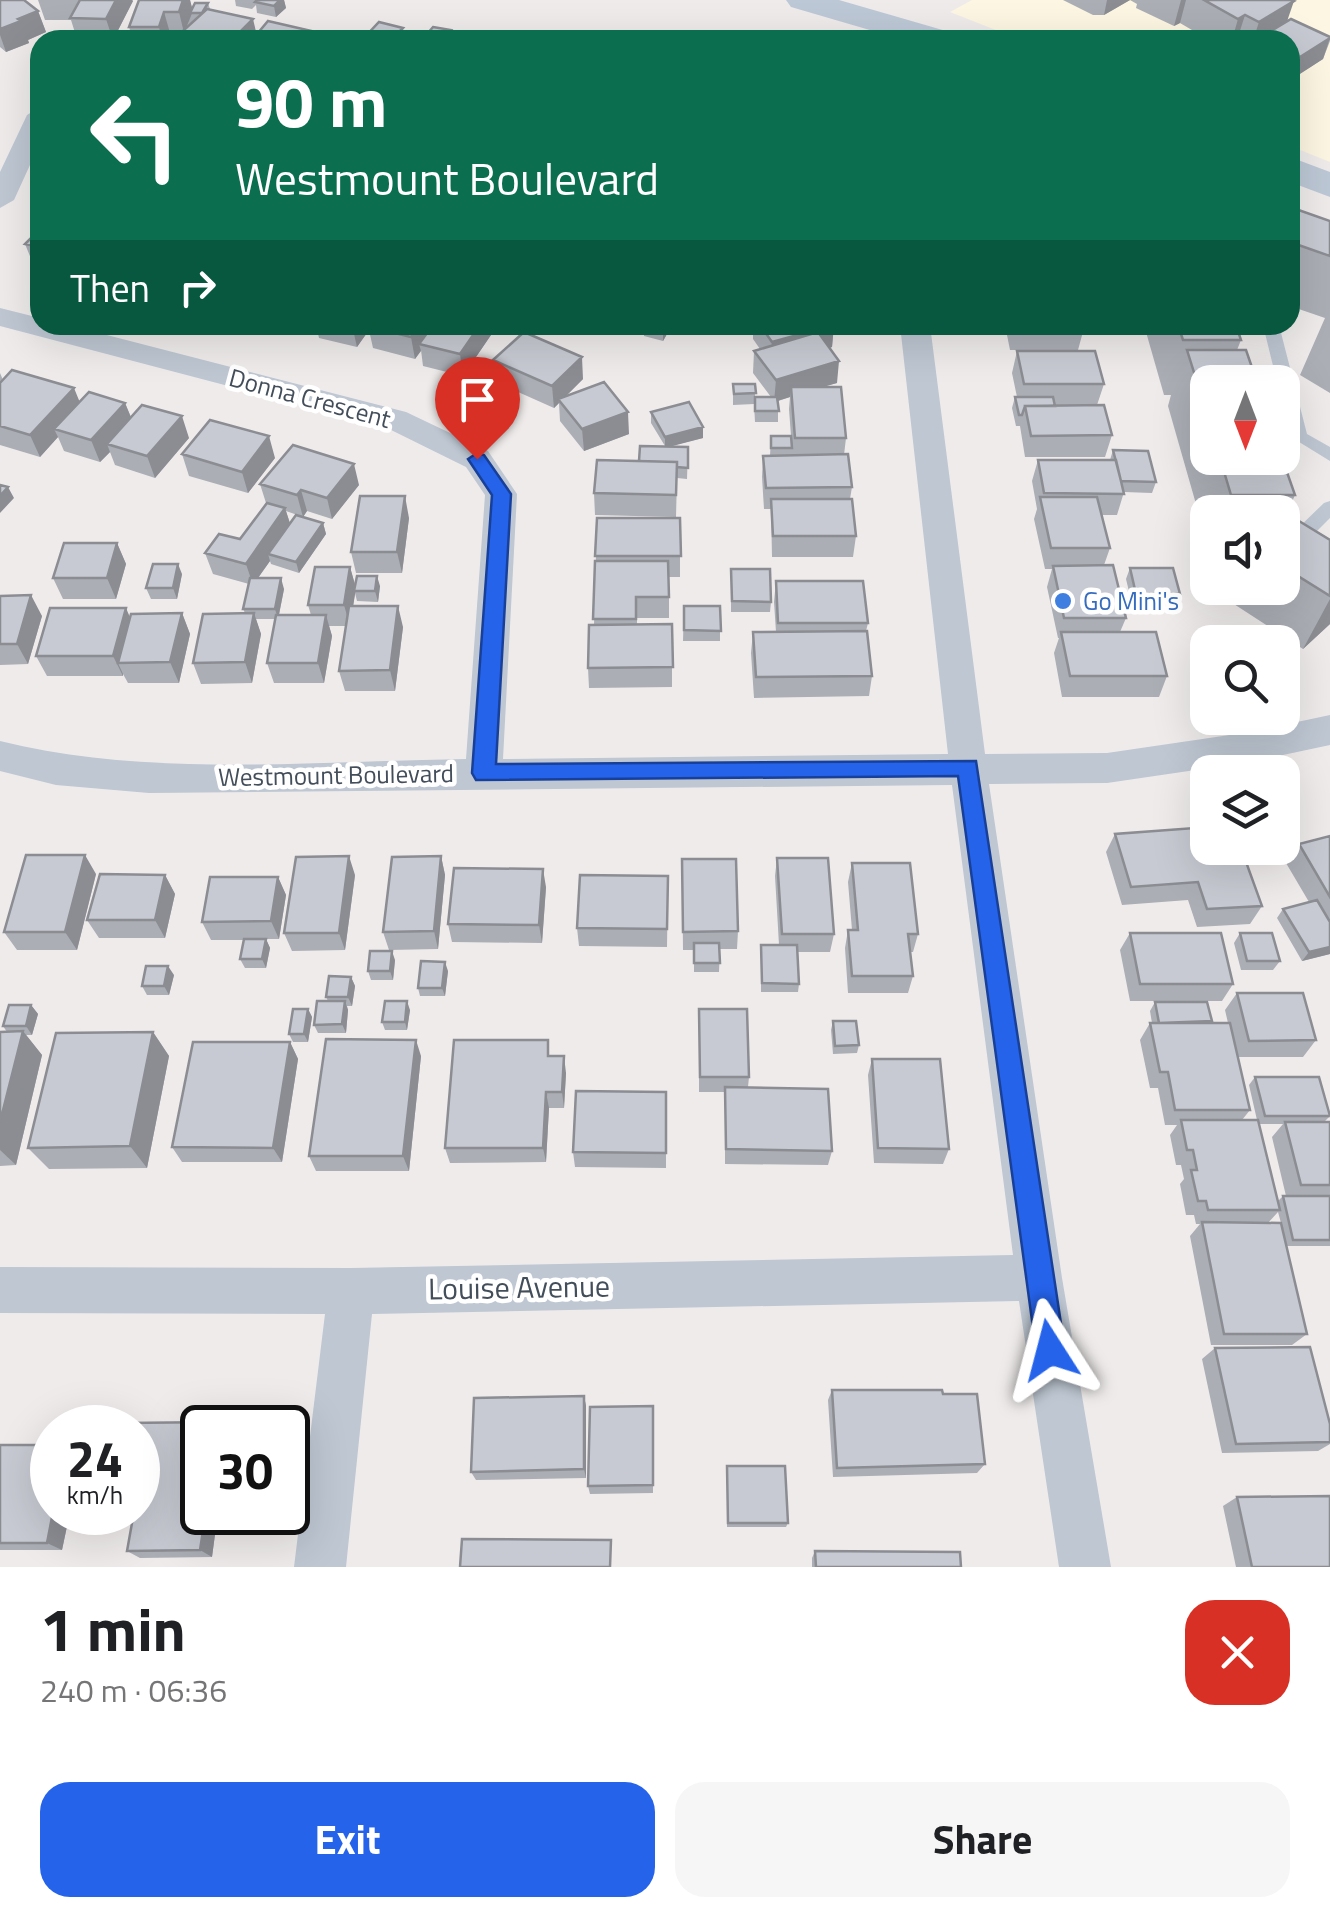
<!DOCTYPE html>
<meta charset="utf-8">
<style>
:root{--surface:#fff;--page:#f6f6f6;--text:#202124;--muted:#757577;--accent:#2563eb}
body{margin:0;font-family:"Titillium Web",sans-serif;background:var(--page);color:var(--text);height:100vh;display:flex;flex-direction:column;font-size:38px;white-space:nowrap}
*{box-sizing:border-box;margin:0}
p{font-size:32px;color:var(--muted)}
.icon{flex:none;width:55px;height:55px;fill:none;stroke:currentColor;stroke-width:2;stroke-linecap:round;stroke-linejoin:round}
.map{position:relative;height:1567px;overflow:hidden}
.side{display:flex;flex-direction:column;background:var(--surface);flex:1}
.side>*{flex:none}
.top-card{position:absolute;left:30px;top:30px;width:1270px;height:305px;border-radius:30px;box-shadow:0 10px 40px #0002;background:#0b6e4f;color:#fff;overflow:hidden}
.needle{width:65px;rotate:180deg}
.fabs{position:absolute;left:1190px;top:365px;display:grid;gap:20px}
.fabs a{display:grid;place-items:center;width:110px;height:110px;border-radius:20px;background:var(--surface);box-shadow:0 10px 40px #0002;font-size:50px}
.speed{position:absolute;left:30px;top:1405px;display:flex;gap:20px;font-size:50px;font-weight:700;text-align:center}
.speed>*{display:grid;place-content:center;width:130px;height:130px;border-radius:50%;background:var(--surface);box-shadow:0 10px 40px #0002;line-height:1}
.speed small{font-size:25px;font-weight:400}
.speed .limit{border:5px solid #111;border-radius:15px;background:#fff;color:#111}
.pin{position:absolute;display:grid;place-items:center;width:85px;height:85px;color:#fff;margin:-102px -42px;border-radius:50% 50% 50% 0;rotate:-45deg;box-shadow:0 0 10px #0007}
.pin .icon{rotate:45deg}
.me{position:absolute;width:110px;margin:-55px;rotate:351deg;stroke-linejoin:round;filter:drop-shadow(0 0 8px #0008)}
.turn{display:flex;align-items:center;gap:35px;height:210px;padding:0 40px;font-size:45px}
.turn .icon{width:130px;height:130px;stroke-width:2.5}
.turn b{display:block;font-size:70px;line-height:85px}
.then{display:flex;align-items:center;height:95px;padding:0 40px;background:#0003;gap:20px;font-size:38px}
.round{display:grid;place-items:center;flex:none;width:105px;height:105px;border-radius:30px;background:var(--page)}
.head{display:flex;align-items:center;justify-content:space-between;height:170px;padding:0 40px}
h1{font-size:60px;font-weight:700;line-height:75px}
.action{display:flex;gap:20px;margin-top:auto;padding:20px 40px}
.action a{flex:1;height:115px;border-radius:30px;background:var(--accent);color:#fff;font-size:40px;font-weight:700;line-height:115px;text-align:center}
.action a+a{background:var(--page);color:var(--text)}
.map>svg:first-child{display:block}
.commercial{fill:#fcf6e2}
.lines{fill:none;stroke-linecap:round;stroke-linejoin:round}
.service{fill:#bec7d2;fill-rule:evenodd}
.minor{fill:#bec7d2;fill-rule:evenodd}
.secondary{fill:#bdc8d6;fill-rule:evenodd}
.wall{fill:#abaeb5;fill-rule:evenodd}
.shaded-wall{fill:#8b8d93}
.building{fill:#c7cad2;stroke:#8b8d93;stroke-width:2.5}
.route{fill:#2563eb;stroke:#184099;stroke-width:2.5}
.shop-dot{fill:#3f7fe0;stroke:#fff;stroke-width:4}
.labels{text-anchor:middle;stroke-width:9;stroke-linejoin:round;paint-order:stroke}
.street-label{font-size:25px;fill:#434e5a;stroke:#fff}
.shop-label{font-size:25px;fill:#366cbe;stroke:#fff;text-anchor:start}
.near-street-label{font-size:30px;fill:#434e5a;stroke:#fff}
</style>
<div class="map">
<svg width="1330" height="1567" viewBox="0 0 1330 1567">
<rect width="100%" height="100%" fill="#efebeb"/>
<path class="commercial" d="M972,0h358v162l-40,-16v-106h-269l-71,-28z"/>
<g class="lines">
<path class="service" d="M1263,325h16l28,109 23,13v14l-39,-24 -9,-33v-22h-5z
M1330,501v17l-22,22h-12l-3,-5 3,-5 28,-27z"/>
<path class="minor" d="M40,107v36l-26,57 -14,8v-36l27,-57z
M0,308l40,10v7h28l338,87 82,39 29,43 -14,265 445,-5 -48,-429h30l55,429 122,-1 143,-21 80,-17v30l-80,17 -143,21 -118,1 73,494 49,289h-52l-40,-266 -647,13 -26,253h-52l31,-253 -325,-1v-46l351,1 662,-13 -61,-470 -803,8 -93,-8 -56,-14v-30c149,37 314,20 466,18l19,-264 -19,-28 -81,-40 -385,-101z"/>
<path class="secondary" d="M786,0h53l114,33 5,7h-54l-113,-33z
M1290,157l40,15v25l-40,-15z"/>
</g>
<path class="wall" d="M0,0l38,11 8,21 -18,8 1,3 -23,9 -6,-5z
M38,0h94l1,1 -20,39h-15l-21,-1 -6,-19h-26z
M139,0h51l2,9 16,-6 2,6 47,25 65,6h-148l6,-7h-10l-2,7h-35l-4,-13z
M235,0h49l2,8 -10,9 -19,-4 -1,-8 -4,4 -16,-3z
M1063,0h228l-4,21 43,16v4l-7,18 -31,20 -2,-1v-38h-81l-29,-17 -6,3 -38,-18 1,-4 -7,-4 -26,15h-11z
M1290,207l40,14v172l-30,-18 25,-57 -35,-12z
M40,229v38l-6,-1 -9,-22z
M262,325h49l-8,10z
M316,325h174l1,10 -28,41 -40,-10 -2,-16 -6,9 -42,-11 -4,-18 -12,17 -38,-9z
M644,325l27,2 -8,14 -19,-5z
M750,325h84l-2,22 -2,1 7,35 -16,4 25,51 -2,17 8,32 -2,12 6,37 -3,21h-81l-1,-48h-7l-2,-32 1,-21h7l1,-20h20l-2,-27 1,-12 -12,4v21h-23l-1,-18 -21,1v-21h22v13h16l-18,-24 1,-22 6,-2 -7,-10v-6z
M1005,325h78l1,3 -6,22h-68z
M1144,325h92l5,15 -4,10 -29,32v76h74l13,37 -8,18 43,26v85l-27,25 -83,-54 3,-7h59v-76h-74v34l-40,-140 3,-11h-7z
M1017,351l87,33 -7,21 15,30 -7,22h-80l-5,-31h-4l-4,-18 3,-11h2l-5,-24z
M493,360l90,19 -17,17 63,38 -45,17 -24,-30 -1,-18 -5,5 -58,-26z
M0,373l3,7 77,22 45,1 6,14 58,21 -34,40 -40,-13 -5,-13 -10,10 -36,-11 -6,-14 -18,20 -40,-12z
M651,412l52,26 -33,8 18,1 -1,32 -10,-1 -1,39 -81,-2 -1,-22 45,-32 26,-15 -14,-23z
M1113,450l43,32 -4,11 -28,-1 -7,23h-15l8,33 -6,17 22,53 -6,14 47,44 -8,21h-97l-8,-44 5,-15h-1l-11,-51 5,-18h-7l-11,-50 3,-10 -5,-28 6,-21h72z
M182,454l93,4 -27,35 -59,-17z
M260,484l99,1 -27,34 -25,-8 -4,6 -17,-6 4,12h33l3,11 -27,39 -28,-9 -1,-3 -12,17 26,11 -5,26h32l-3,-10 42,-38 5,18 25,1 -2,16 -21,-1 -2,-8 -2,13 50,21 -8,64h-50l-6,-20 7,-45h-17l3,10 -8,47h-50l-7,-20 8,-44h-19l5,15 -9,49 -51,1 -8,-21 52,-50 -2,-4 6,-25 -36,-10 -8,-21 35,-14 26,-36z
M409,518l-7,55h-46l-5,-21z
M597,518h83v59h-11v41h-32v6h35v63l-83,1 -1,-20 6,-43z
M117,543l9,21 -10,35h-53l-10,-21z
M1130,568l50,26 -5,10h-43l-6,-25z
M731,569l40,33 -1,10h-39z
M182,574l-5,25h-26l-5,-11z
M776,581l92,42 -2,8 6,45 -3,20 -115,2 -3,-45 2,-21h23l-2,-30z
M0,596l42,20 -14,48 -28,1z
M684,606h36v35h-37z
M182,613l8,21 -11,49h-51l-5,-9v2h-76l-11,-20 94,-39z
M1115,834l147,72 -12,18 -53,3 -9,-27 -66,5 -16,-53z
M1330,836v118l-28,7 -25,-43 6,-9 26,-7 -23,-39 13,-19z
M441,856l4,19 -7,74 -49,1 -6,-18z
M777,858l57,76 -4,18h-32l1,32 -1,8h-37v-47h18l-4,-69z
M682,859l56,72 -1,18h-17l-1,23h-25v-22h-11z
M852,863l66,71 -5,18h-3l3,24 -5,17h-60l-3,-45 3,-18h4l-4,-48z
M96,874l-19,76h-60l-13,-18z
M165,875l10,19 -10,44h-66l-12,-18z
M355,875l-10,75 -53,1 -8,-18z
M668,876l-1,71 -88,-1 -2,-18z
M278,877l8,18 -7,44h-13l4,9 -4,20h-21l-5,-9 4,-19h-33l-9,-18z
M546,887l-4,56 -90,-1 -4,-18z
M1130,933l103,51 -11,17h-92l-10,-51z
M1240,933l40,28 -7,9h-32l-7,-27z
M395,960l-2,20h-22l-3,-9z
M448,971l-3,25h-25l-2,-8z
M174,975l-5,20h-22l-5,-9z
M351,977l4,9 -3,20h-5l1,4 -2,23h-28l-4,-8 14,-24 -2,-4z
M1237,993l79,47 -13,17h-65l12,53 -8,10h15l-8,-35 6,-8 75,39 -6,6h6v124h-44l21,88 -15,11h-81l-21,-109 10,-12h-4l-2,-9h-8l-6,-31 4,-5 -3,-14h-5l-6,-30 7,-10h-12l-7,-37h-8l-10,-48 10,-17h2l-2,-12 5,-9 57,19 -2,2h18l-3,-13zM1259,1124h24l-11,13 14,59h-3l-5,5zM1278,1212l3,11h-13z
M31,1005l7,9 -6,21h-6l16,20 -26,110 -16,1v-134h7l-4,-6z
M308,1009l4,8 -4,25h-15l-4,-8z
M699,1009l50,68 -1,10 84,64 -4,14 -103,-1v-72h-26z
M410,1010l-3,20h-22l-3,-8z
M833,1021l26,24 -2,8 -24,1 -2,-24z
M153,1032l16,24 -22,112 -98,1 -21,-21z
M290,1042l8,17 -16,103h-100l-10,-15z
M421,1056l-12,115h-93l-7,-15z
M550,1056l16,17 -2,35h-15l-3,54 -96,1 -5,-15z
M872,1059l77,90 -6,15 -69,-1 -6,-88z
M666,1092v76l-91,-1 -2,-15z
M1215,1348l115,76v20l-12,7 -96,2 -20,-94z
M832,1390l111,4 42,70 -8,9 -144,4 -5,-77z
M584,1396l2,10v72l-110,2 -5,-8z
M653,1406v87l-63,1 -2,-8z
M219,1422l6,6h-23v84h16l-6,45 -72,1 -13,-7 7,-39h4v-84h-16l1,-5z
M0,1445l52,67h18l-8,38h-62z
M727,1466l61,57 -2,4h-59z
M1237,1497l93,70h-94l-13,-61z
M815,1551l146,16h-149v-9z"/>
<path class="shaded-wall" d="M116,0h16l1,1 -20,39 -7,-21z
M183,0h7l3,11 -9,22 -5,-21z
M280,0h4l2,8 -10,9 -2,-11z
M1107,0h23l-26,15z
M1181,0h5l-6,23 -6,3z
M1294,1l-11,32 -24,5v2h-6l6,-18z
M38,11l8,21 -18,8 1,3 -23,9 -6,-17v-6l18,-10z
M164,12l6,21 -2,7h-6l-3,-13z
M1245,15l-8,25h-5l6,-21z
M253,19l5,21h-26z
M403,28l1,12h-13z
M451,30l1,10h-10z
M1330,38l-7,21 -31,20 8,-22z
M300,325h11l-8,10z
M352,325h20l-4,1 1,4 -12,17z
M419,325h17l-17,19 2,7 -6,8 -4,-22z
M480,325h10l1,10 -28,41 -3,-22z
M666,325h5v2l-8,14v-12z
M834,325l-2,22 -62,17 2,-22z
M582,357l1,22 -23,23 -2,-3 1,4 -5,5 -2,-22z
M839,361l-2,22 -45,13 -1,-9 -1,10 -16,5 2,-22z
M74,388l9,22 -29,19 4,8 -18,20 -10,-22z
M125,403l9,22 -27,19 3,8 -10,10 -9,-22z
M628,412l1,22 -45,17 -2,-22z
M182,416l7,22 -34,40 -8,-22z
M703,427v11l-38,10v-11z
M269,436l6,22 -27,35 -6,-21z
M354,464l5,21 -27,34 -5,-21z
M8,487l6,11 -14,15v-17z
M301,490l6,21 -4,6 -6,-22z
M405,496l4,22 -7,55 -5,-21z
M285,508l7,22 -24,24 2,7 -17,24 -7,-21z
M323,523l3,11 -27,39 -3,-11z
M117,543l9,21 -10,35 -9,-21z
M178,564l4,10 -5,25 -4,-11z
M350,567l6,21 -6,38 -6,-21z
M377,576l3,10 -2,16 -3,-11z
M281,578l3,11 -6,30 -3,-10z
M31,595l11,21 -14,48 -11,-20z
M1330,599v25l-27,25z
M398,606l5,21 -8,64 -5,-21z
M126,608l9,21 -17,34 5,11v2l-10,-20z
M182,613l8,21 -11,49 -9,-21z
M254,613l7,21 -9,49 -7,-21z
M326,615l6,21 -8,47 -6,-20z
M85,855l11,19 -19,76 -12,-18z
M349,856l6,19 -10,75 -6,-17z
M441,856l4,19 -7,74 -4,-18z
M543,869l3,18 -4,56 -3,-18z
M165,875l10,19 -10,44 -10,-18z
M278,877l8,18 -7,44 -8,-18z
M266,939l4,9 -4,20 -4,-9z
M1330,947v7l-28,7 7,-9z
M392,951l3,9 -2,20 -3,-9z
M445,962l3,9 -3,25 -3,-8z
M168,966l6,9 -5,20 -5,-9z
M351,977l4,9 -3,20 -4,-9z
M345,1001l3,9 -2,23 -4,-9z
M407,1001l3,9 -3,20 -2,-8z
M31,1005l7,9 -6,21 -6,-9z
M308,1009l4,8 -4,25 -4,-8z
M23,1031l19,24 -26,110 -16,-15v-28z
M153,1032l16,24 -22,112 -17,-22z
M416,1040l5,16 -12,115 -6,-15z
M290,1042l8,17 -16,103 -9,-14z
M564,1056l2,17 -2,35 -2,-16z
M546,1092l3,16 -3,54 -3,-14z
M584,1396l2,10v72l-2,-9z
M53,1512h17l-8,38 -15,-7z
M206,1512h12l-6,45 -12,-7z"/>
<path class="building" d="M0,0h24l14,11 -20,8 3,2 -21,8z
M80,0h36l-10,19 -36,-1z
M139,0h44l-4,12h-15l-5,15h-30z
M257,0h23l-6,6 -19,-4z
M1204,0h87l3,1 -35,21 -14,-7 -7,4z
M195,3h13l-6,10h-12z
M207,9l46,10 -21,21 -58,-1z
M1291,19l39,18v1l-30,19 -10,-5v-12h-27l-4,-2z
M268,21l52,12 -7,7h-61z
M379,22l24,6 -12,12h-29z
M433,27l18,3 -9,10h-20z
M466,32l27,6 -2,2h-32z
M1290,207l40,14v35l-40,-14z
M40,229v18l-15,-3z
M369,325h50l-8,12 -43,-11z
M433,325h47l-20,29 -41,-10z
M646,325h20l-3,4z
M760,325h74l-62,17z
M1014,325h69l1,3h-69z
M1178,325h58l5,15h-58z
M524,332l58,25 -30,29 -59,-26z
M818,332l21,29 -63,19 -22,-29z
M1187,350h59l11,32h-49v35z
M1017,351h78l9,33h-80z
M12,370l62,18 -44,47 -30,-9v-43z
M604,382l24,30 -46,17 -24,-30z
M733,384h22l1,9 -22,1z
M791,387h50l5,51h-51z
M89,392l36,11 -34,37 -37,-11z
M755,397h22l2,14h-24z
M1015,397h38l2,9h-30l-3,9h-3z
M689,402l14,25 -38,10 -14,-25z
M142,405l40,11 -35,40 -40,-12z
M1104,405l8,30 -81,1 -6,-30z
M210,420l59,16 -27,36 -60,-18z
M771,436h20l1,12h-21z
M293,445l61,19 -27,34 -26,-8 -4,5 -37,-11z
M640,446l48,1v21l-11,-1v-5l-38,-1z
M1113,450l35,1 8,31 -35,-1z
M848,454l4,33 -86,1 -3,-32z
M1220,458h62l13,37h-64z
M597,460l80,2 -1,33 -82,-2z
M1038,460h78l8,34 -80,-1z
M0,485l8,2 -8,9z
M360,496h45l-8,56h-46z
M1040,497h57l13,51h-59z
M771,499h81l4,37h-83z
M267,503l18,5 -39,56 -41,-11 14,-19 21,5z
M1281,510l49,30v56l-48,-30v-54h-4z
M296,515l27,8 -27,39 -28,-8z
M597,518h83l1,38h-86z
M64,543h53l-10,35h-54z
M595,561h73l1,36h-33v22h-43z
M153,564h25l-5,24h-27z
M1113,565l13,53h-62l-11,-52z
M315,567h35l-6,38h-36z
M1130,568h43l7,26h-44z
M731,569h39l1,33 -39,-1z
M357,576h20l-2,15h-21z
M250,578h31l-6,31h-32z
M776,581h87l5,42h-90z
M31,595l-14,49h-17v-48z
M349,606h49l-8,64 -51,1z
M684,606h36l1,25 -37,-1z
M50,608h76l-13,48h-77z
M182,613l-12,49 -52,1 13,-49z
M254,613l-9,49 -52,1 10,-49z
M276,615h50l-8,48h-51z
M672,624l1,43 -85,1 1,-43z
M867,631l5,45 -116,1 -3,-45z
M1061,632h95l11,44h-97z
M1208,827v21h33l21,58 -55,3 -9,-27 -67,5 -16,-53z
M1330,836v61l-31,-53z
M26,855h59l-20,77h-61z
M349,856l-10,77h-55l12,-76z
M441,856l-7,75 -51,1 9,-75z
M777,858h51l6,76h-52z
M682,859h54l2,72 -55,1z
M852,863h58l8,71h-10l5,42h-61l-4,-46h10z
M454,868l89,1 -4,56 -91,-1z
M100,874l65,1 -10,45h-68z
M580,875l88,1 -1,53 -90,-1z
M210,877h68l-7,44 -69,1z
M1317,900l13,22v25l-21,5 -26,-43z
M1130,933h91l12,51h-93z
M1240,933h32l8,28h-33z
M244,939h22l-4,20h-22z
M694,943h25l1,20h-26z
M761,945h36l2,39 -37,-1z
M370,951h22l-2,20h-22z
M421,961l24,1 -3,26h-24z
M146,966h22l-4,20h-22z
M329,976l22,1 -3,20h-22z
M1237,993h66l13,47 -67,1z
M317,1001h28l-3,23 -28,1z
M385,1001h22l-2,21h-23z
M1155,1002h52l5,19 -53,2z
M9,1005h22l-5,21h-23z
M293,1009h15l-4,25h-15z
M699,1009h48l2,68h-49z
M833,1021h23l3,24 -24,1z
M1150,1023h80l20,87h-75l-7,-38h-8z
M23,1031l-23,91v-90z
M153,1032l-23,114 -102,2 28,-115z
M326,1039l90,1 -13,116h-94z
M454,1040h94v16h16l-2,36h-16l-3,56h-98z
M193,1042h97l-17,106 -101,-1z
M872,1059h68l9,90 -71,-1z
M1255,1077h64l11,39h-65z
M725,1087l103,2 4,62 -106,-2z
M576,1091l90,1v61l-93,-1z
M1181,1120h77l22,90h-72l-2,-9h-8l-7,-31h6l-4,-20h-6z
M1285,1122h45v63h-29z
M1283,1196h47v44h-37z
M1202,1222l79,1 26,111h-83z
M1310,1347l20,77v18l-94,2 -21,-96z
M832,1390h110l1,4h34l8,70 -148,4z
M584,1396v73l-113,3 3,-74z
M653,1406v79l-65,1 2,-79z
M219,1422l-1,6h-16v84h4l-6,38 -73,1 7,-39h4v-84h-16l1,-5z
M0,1445h52l1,67 -6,31h-47z
M727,1466h58l3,57h-60z
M1330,1496v71h-78l-15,-70z
M462,1539l149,1 -1,27h-150z
M815,1551l145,1 1,15h-145z"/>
<path class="route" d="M477,453l7,2 27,39 -15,270 480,-3 89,589 -5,10 -10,4 -10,-4 -4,-10 -78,-574 -482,4 -4,-7 20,-278 -24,-36z"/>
<circle class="shop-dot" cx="1063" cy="601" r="10"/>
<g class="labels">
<g class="street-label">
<text transform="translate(310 398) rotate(15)" y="9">Donna Crescent</text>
<text transform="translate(336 775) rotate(-1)" y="9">Westmount Boulevard</text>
</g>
<g class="shop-label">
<text x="1083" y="610">Go Mini's</text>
</g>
<g class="near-street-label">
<text transform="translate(519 1288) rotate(-1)" y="10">Louise Avenue</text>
</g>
</g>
</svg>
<div class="fabs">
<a><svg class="needle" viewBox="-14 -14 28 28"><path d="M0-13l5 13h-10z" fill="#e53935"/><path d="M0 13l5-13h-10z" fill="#757577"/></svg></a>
<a><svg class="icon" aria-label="sound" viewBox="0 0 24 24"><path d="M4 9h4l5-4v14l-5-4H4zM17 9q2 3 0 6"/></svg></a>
<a><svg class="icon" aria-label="search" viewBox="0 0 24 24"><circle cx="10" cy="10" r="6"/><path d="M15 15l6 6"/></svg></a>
<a><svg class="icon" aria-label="layers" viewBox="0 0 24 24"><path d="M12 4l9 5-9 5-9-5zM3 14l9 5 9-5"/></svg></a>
</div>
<div class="speed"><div>24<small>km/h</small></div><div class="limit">30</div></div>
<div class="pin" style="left:477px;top:459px;background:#d93025"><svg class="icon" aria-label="arrive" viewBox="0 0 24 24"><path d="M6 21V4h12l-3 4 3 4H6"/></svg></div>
<svg class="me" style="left:1050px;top:1350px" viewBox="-20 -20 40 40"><path d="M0-17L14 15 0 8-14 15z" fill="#2563eb" stroke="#fff" stroke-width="4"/></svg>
<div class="top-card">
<div class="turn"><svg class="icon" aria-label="left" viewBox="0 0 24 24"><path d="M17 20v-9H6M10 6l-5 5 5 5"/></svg><div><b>90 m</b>Westmount Boulevard</div></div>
<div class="then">Then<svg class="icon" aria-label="right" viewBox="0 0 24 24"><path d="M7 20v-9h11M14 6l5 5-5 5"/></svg></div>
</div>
</div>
<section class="side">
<div class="head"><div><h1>1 min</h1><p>240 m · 06:36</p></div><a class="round" style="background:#d93025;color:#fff"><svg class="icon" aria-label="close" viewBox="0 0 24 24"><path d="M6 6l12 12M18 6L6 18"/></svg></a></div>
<div class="action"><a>Exit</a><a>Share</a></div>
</section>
